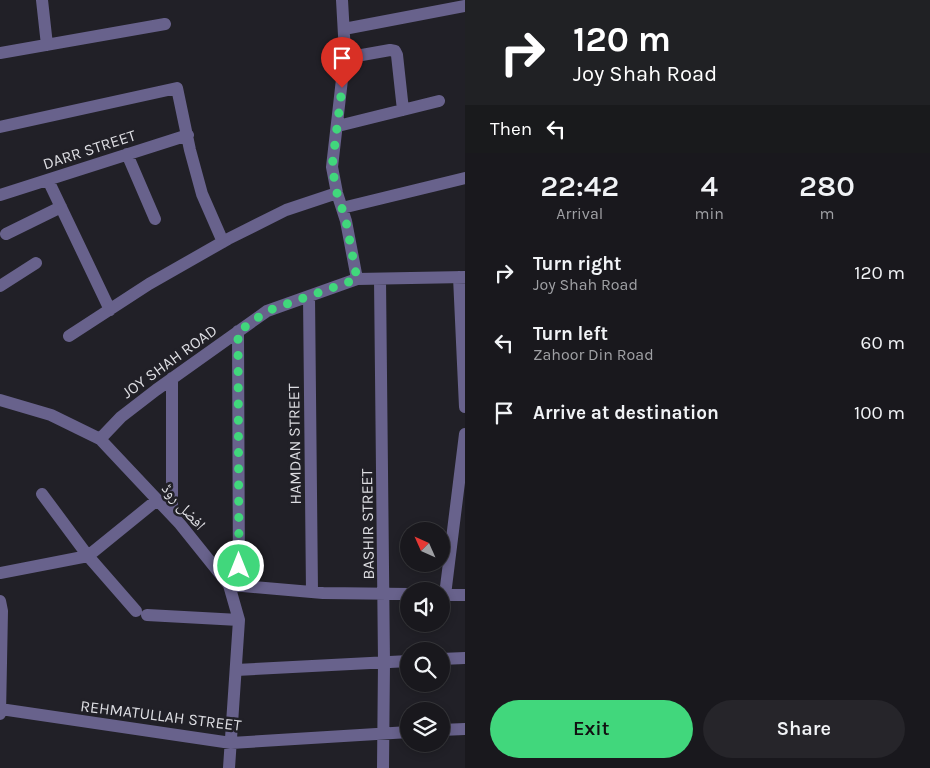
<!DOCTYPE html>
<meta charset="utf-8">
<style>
:root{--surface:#19181d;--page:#26252a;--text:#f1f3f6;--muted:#9fa0a4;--line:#37373b;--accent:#41d77c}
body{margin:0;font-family:Karla,"Noto Naskh Arabic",sans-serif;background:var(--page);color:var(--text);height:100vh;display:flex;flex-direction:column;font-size:19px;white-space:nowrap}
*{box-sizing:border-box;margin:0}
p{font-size:16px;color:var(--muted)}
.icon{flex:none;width:28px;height:28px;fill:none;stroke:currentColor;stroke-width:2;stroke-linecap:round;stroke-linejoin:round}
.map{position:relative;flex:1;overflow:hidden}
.side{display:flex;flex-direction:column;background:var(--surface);width:465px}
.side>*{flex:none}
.guide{background:#202124;color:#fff;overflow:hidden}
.needle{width:32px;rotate:315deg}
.buttons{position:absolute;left:400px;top:522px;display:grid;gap:10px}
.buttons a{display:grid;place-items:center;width:50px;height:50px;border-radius:50%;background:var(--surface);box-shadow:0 2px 8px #0003,0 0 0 1px var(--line);font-size:25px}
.pin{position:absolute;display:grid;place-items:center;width:42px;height:42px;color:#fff;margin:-51px -21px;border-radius:50% 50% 50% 0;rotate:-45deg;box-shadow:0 0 5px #0007}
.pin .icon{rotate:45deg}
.me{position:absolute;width:55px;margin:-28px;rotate:0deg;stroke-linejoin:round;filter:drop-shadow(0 0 4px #0008)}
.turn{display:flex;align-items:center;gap:18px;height:105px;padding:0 25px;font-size:22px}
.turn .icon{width:65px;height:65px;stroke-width:2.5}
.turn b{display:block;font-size:35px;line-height:42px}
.then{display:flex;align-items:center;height:48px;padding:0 25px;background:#0003;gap:10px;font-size:19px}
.eta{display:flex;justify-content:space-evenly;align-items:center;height:85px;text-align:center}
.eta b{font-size:30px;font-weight:600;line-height:35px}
.action{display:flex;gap:10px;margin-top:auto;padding:10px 25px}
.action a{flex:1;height:58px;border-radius:30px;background:var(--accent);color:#111;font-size:20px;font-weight:600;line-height:58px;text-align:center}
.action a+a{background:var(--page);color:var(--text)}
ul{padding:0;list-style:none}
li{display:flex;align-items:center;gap:15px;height:70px;padding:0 25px}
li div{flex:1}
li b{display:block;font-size:19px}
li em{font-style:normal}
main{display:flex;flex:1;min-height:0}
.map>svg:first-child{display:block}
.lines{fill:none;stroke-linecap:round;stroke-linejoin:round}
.minor{stroke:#68628c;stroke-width:12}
.route{stroke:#41d77c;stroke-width:9;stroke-dasharray:0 16.2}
.labels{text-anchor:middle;stroke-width:5;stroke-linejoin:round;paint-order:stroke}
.street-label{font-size:16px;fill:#dddde2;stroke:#212027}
</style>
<main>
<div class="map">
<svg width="465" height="768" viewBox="0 0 465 768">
<rect width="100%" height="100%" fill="#212027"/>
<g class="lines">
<path class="minor" d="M42,0l5,45
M342,0l3,53 -13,114 5,26 9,28 11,58
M344,29l121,-23
M0,53l165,-29
M345,58l45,-8 5,1 2,4 6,55
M338,126l101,-25
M0,127l177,-39 13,62 12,44 21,48
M127,154l28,65
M48,180l62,130
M0,195l188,-60
M342,208l123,-30
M6,234l55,-27
M459,277l6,130
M380,279l4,383 -1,106
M0,286l36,-23
M309,296l3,296
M238,331l1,255
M69,336l80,-52 79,-45 58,-29 51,-17
M172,378v137
M0,400l51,15 49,24 80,85 49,61 10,35 -10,148
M100,439l21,-22 35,-27 111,-79 90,-32 108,-2
M42,494l46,62 69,-56
M0,573l88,-17 48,55
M232,585l91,8 86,1
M441,595h24
M445,595l20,-161
M0,601l2,10 -2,103
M147,615l92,5
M441,659l24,-1
M236,670l173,-9
M0,709l231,34 178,-11
M441,730l24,-1"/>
</g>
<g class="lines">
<path class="route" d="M239,566l-1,-234 29,-21 90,-32 -11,-58 -9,-28 -5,-26 10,-79"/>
</g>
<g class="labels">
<g class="street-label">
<text transform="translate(89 149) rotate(-18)" y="6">DARR STREET</text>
<text transform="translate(169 361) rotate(-36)" y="6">JOY SHAH ROAD</text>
<text transform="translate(294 444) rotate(-91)" y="6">HAMDAN STREET</text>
<text transform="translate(184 506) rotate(48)" y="6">افضل روڈ</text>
<text transform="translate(367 524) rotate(-91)" y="6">BASHIR STREET</text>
<text transform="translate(161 715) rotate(7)" y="6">REHMATULLAH STREET</text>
</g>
</g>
</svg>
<div class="buttons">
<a><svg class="needle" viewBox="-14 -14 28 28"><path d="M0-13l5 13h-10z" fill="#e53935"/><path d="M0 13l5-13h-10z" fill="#9fa0a4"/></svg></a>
<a><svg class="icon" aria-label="sound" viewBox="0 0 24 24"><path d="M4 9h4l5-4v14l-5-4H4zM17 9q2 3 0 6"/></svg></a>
<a><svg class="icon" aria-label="search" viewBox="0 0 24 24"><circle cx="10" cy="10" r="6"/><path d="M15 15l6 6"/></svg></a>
<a><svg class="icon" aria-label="layers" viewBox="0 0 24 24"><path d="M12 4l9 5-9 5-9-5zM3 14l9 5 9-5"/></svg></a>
</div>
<div class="pin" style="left:342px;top:88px;background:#d93025"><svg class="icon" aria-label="arrive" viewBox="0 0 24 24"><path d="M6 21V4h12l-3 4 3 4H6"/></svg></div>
<svg class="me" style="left:239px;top:566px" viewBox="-20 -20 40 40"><circle r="17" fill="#41d77c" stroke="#fff" stroke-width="3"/><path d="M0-11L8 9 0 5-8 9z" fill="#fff"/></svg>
</div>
<section class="side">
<div class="guide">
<div class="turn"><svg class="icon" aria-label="right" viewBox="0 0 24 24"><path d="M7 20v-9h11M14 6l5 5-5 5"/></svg><div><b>120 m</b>Joy Shah Road</div></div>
<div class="then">Then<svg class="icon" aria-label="left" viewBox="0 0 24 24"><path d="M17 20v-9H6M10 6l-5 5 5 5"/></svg></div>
</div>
<div class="eta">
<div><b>22:42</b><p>Arrival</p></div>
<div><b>4</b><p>min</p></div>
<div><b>280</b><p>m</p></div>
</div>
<ul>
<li><svg class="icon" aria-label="right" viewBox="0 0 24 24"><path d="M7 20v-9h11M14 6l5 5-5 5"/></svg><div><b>Turn right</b><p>Joy Shah Road</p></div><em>120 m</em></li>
<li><svg class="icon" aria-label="left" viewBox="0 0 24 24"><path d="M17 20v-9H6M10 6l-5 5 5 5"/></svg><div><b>Turn left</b><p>Zahoor Din Road</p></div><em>60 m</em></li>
<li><svg class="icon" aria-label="arrive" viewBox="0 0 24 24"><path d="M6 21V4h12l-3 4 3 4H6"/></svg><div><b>Arrive at destination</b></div><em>100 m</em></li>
</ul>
<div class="action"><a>Exit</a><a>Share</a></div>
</section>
</main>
